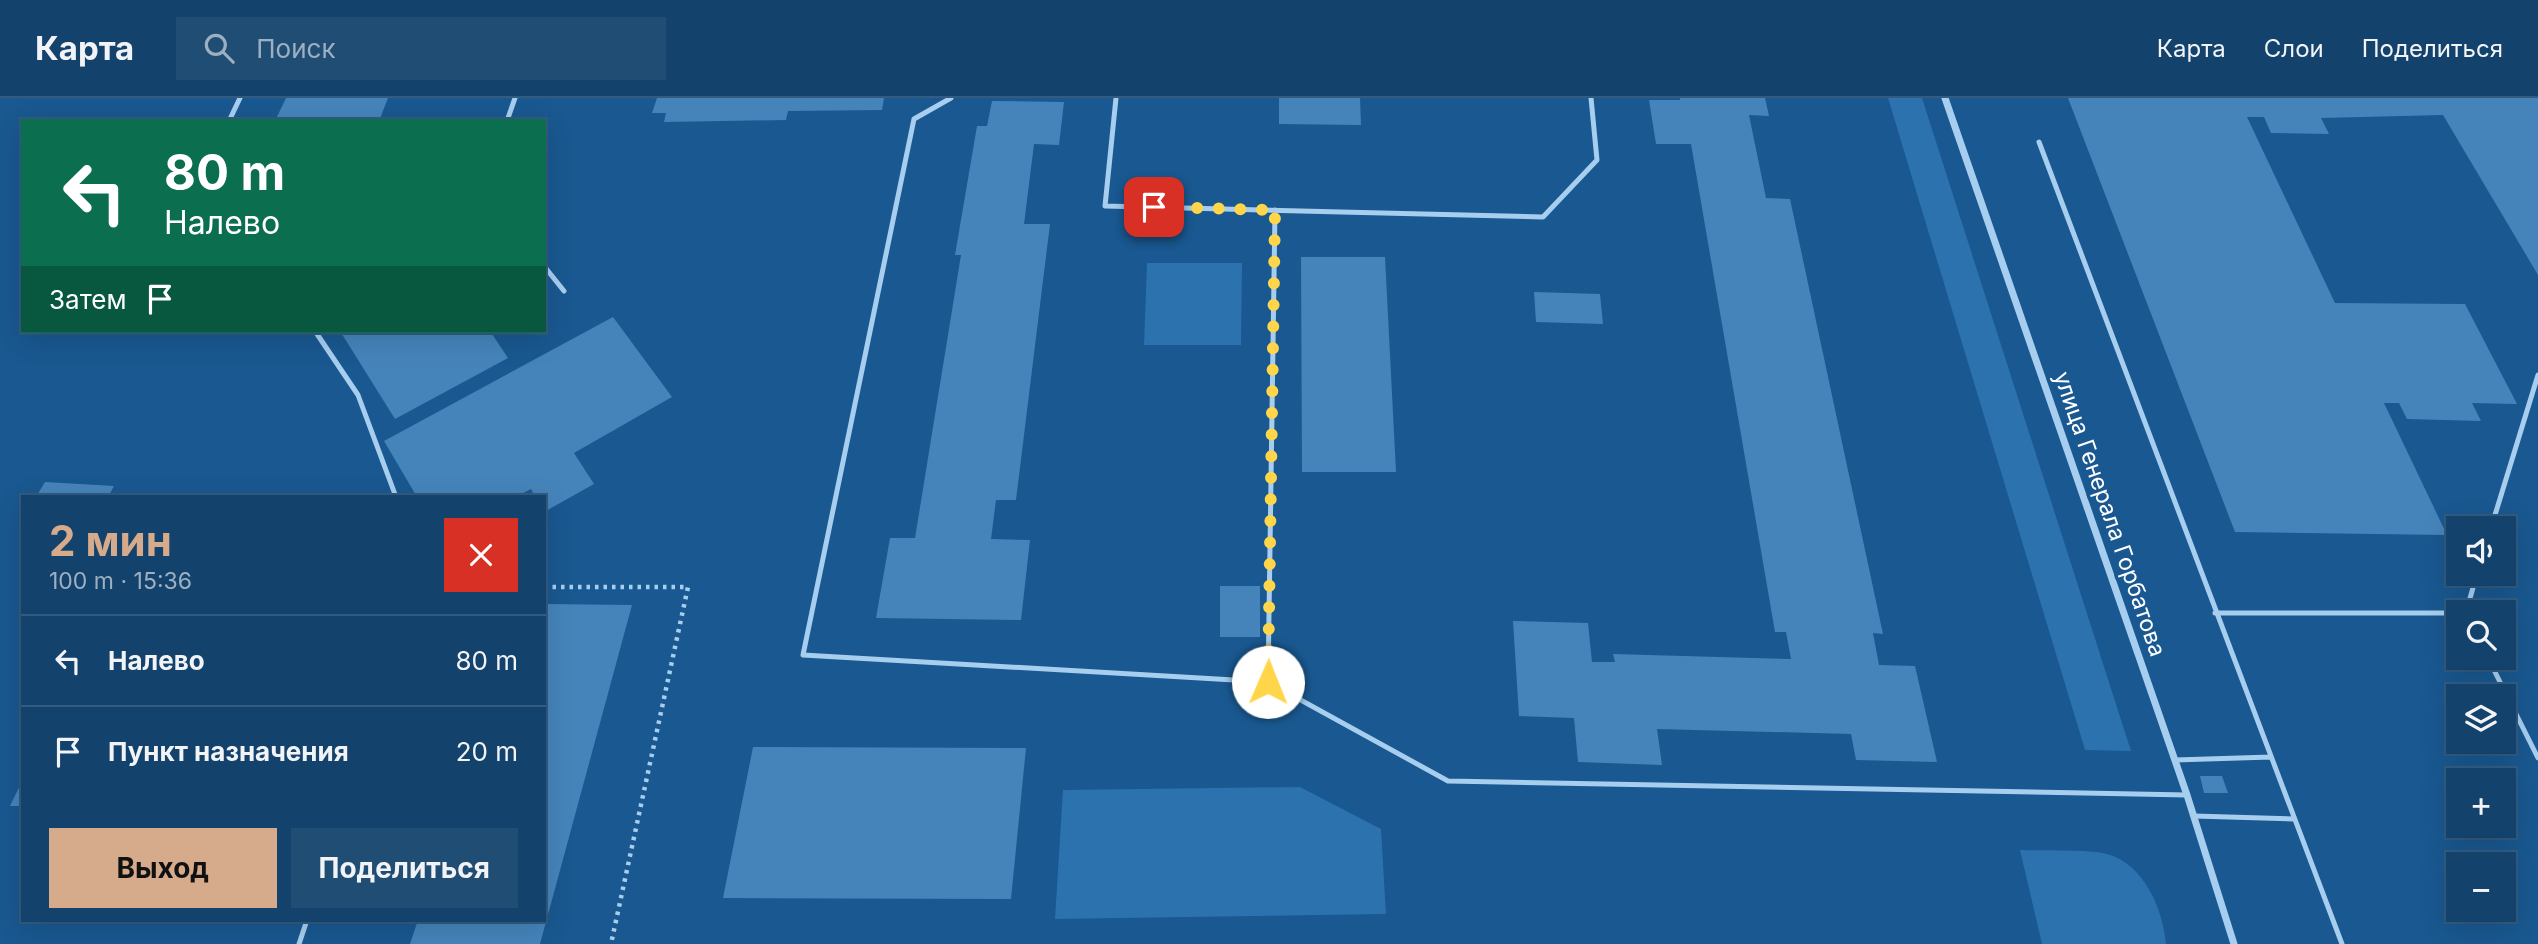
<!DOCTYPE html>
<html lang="ru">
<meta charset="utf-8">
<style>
:root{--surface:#13426c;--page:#204d74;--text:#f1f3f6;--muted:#9db0c2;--line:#325b7f;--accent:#d6ab8b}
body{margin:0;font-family:Inter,sans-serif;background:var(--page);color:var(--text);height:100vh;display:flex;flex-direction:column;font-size:26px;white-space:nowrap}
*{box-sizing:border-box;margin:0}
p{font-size:23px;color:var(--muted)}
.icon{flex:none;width:38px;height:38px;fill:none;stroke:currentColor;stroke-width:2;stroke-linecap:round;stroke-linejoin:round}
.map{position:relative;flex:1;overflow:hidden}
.details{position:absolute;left:21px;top:397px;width:525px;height:427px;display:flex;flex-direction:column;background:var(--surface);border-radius:0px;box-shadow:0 7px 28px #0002,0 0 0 2px var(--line)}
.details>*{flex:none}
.guide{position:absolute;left:21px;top:21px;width:525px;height:214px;border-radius:0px;box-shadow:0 7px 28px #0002,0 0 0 2px var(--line);background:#0b6e4f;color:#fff;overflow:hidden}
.buttons{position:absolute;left:2446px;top:418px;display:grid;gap:14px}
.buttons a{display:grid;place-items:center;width:70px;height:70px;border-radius:0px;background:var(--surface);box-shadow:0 7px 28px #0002,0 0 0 2px var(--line);font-size:35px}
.pin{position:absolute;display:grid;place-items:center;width:60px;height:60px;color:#fff;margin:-30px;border-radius:14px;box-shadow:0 4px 10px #0006}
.me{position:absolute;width:77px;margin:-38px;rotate:1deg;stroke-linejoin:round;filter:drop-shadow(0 0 5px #0008)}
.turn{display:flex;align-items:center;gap:24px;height:147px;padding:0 28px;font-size:32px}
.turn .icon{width:91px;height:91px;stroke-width:2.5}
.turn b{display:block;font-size:49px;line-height:60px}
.then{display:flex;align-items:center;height:66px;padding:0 28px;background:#0003;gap:14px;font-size:26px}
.round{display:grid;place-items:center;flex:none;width:74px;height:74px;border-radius:0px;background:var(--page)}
.overview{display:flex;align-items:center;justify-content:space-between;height:119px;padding:0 28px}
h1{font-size:42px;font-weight:700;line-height:52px;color:var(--accent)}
.primary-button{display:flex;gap:14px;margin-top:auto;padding:14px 28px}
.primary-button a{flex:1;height:80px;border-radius:0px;background:var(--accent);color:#111;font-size:28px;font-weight:700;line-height:80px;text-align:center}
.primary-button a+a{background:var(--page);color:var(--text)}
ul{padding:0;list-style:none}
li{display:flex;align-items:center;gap:21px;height:91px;padding:0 28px;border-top:2px solid var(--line)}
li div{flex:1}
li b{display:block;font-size:26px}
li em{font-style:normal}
header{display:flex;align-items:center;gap:42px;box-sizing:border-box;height:98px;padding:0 35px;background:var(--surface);border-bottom:2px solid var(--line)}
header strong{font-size:33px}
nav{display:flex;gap:38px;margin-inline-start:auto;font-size:24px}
.search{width:490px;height:63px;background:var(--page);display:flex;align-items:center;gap:18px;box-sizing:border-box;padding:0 24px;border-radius:0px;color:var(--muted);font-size:26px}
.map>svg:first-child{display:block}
.green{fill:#2b72af}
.building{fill:#4584ba}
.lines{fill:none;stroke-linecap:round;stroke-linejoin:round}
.path{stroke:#a7ceef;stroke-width:4.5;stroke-dasharray:3.5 5;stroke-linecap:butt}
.service{stroke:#a7ceef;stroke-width:5}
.minor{stroke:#a7ceef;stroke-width:7}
.route{stroke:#ffd54a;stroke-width:12;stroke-dasharray:0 21.6}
.labels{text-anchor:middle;stroke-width:7;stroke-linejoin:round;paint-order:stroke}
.street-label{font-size:23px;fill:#fff;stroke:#195890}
</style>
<header>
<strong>Карта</strong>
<div class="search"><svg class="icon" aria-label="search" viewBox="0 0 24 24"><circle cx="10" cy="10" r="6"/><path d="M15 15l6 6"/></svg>Поиск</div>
<nav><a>Карта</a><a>Слои</a><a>Поделиться</a></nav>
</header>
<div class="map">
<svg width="2538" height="846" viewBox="0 0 2538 846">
<rect width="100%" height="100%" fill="#195890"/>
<path class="green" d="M1888,0h34l209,653 -46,-1z
M1147,165h95l-1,82h-97z
M1300,689l81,42 5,85 -331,5 8,-129z
M2020,752c21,1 68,-1 87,4 37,10 56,55 59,90h-124z"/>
<path class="building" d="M286,0h102l-9,23h-104z
M657,0h227l-2,12 -94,1 -2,9 -122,2 2,-9h-14z
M1279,0h81l1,27 -82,-1z
M1680,0h85l4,18 -20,-1 17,83 24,1 93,435 -10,-1 6,32 36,1 22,96 -81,-2 -5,-26 -194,-5 5,36 -84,-3 -4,-44 -55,-2 -6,-95 75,2 4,39h23l-2,-8 178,5 -5,-27h-11l-84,-488h-35l-7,-44h31z
M2068,0h470v177l-95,-160 -122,3 8,16 -58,-1 -7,-16h-17l88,186 130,1 52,100 -45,-1 9,18 -74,-2 -8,-16h-15l63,132 -212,-3z
M992,3l72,1 -5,43 -25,-1 -10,80h26l-34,276h-20l-5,39 39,1 -9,80 -145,-2 14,-80h25l46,-283h-6l22,-129h10z
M1301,159h84l11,215h-94z
M1534,194l66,2 3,30 -67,-2z
M613,219l59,80 -98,56 20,31 -50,28v-15h-9l-4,-8 -15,8h-99l-33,-56z
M340,233h150l18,27 -113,61z
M45,384l69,4 -6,11h-72z
M1220,488h40v51h-40z
M544,506l88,1 -92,339h-130l8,-24h126z
M753,649l273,1 -15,151 -288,-1z
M2200,678h22l6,17h-24z
M23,681v27h-13z"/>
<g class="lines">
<path class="path" d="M544,489h144l-77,357"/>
<path class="service" d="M951,0l-37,21 -111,536 465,27 180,99 739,14
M1116,0l-11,108 438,11 54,-57 -6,-62
M229,23l11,-23
M507,23l8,-23
M2039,44l303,802
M544,168l20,25
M315,233l43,64 38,102
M2491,430l47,-153
M2466,514l11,-38
M2215,515h244
M2488,560l50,100
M1268,584l7,-472
M2175,662l96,-3
M2194,718l100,3
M299,846l8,-24"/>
<path class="minor" d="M1945,0l242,697 47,149"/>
</g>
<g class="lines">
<path class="route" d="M1154,109l121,3 -7,472"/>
</g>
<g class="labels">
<g class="street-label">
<text transform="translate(2110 416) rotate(71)" y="8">улица Генерала Горбатова</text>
</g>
</g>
</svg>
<div class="buttons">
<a><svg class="icon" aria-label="sound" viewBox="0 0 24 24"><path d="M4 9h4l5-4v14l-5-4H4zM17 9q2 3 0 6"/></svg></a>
<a><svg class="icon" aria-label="search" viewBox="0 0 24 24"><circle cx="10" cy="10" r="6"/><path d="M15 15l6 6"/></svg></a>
<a><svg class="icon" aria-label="layers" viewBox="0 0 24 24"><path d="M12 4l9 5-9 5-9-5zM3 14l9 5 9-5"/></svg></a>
<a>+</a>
<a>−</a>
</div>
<div class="pin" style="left:1154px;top:109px;background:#d93025"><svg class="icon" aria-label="arrive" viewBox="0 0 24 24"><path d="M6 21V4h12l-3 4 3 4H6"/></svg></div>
<svg class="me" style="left:1268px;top:584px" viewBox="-20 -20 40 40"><circle r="19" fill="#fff"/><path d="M0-13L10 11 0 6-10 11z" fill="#ffd54a"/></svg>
<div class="guide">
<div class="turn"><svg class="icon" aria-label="left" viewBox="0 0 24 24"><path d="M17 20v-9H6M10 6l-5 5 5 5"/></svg><div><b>80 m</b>Налево</div></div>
<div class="then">Затем<svg class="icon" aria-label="arrive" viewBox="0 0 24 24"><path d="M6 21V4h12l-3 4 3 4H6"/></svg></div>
</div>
<section class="details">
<div class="overview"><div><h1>2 мин</h1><p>100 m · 15:36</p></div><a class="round" style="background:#d93025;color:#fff"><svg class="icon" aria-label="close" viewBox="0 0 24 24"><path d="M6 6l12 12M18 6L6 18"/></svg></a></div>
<ul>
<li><svg class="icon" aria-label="left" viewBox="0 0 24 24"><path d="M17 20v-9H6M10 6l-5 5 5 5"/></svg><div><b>Налево</b></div><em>80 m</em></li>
<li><svg class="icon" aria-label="arrive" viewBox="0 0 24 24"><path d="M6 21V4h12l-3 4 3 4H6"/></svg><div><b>Пункт назначения</b></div><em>20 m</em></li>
</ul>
<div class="primary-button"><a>Выход</a><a>Поделиться</a></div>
</section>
</div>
